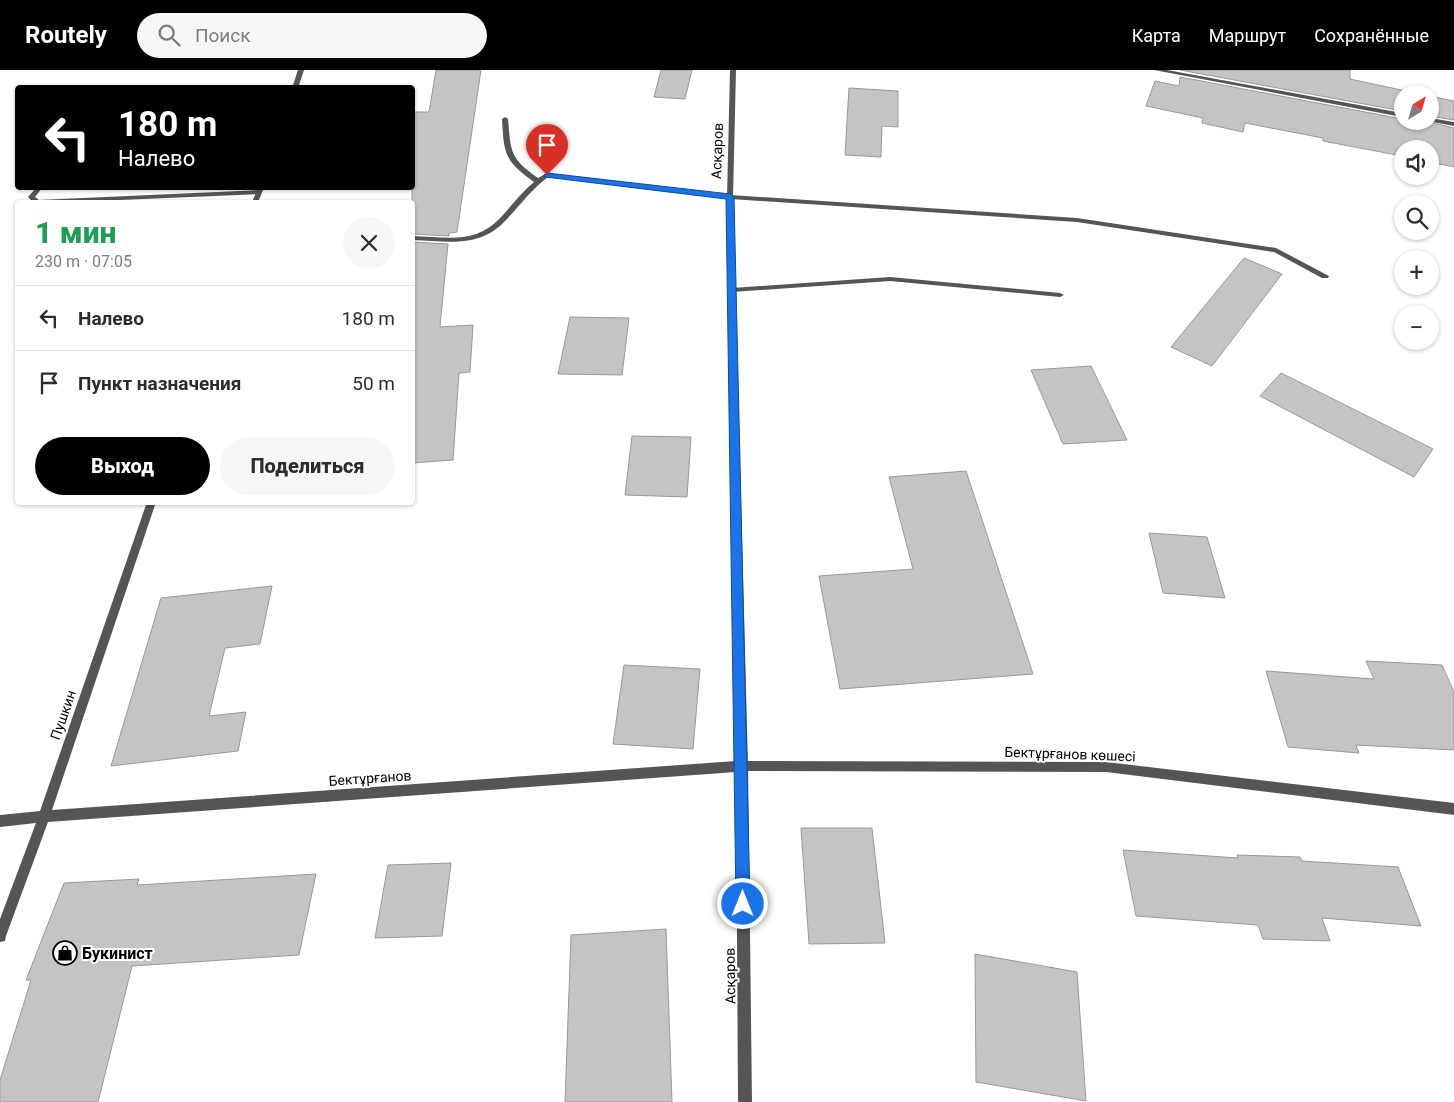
<!DOCTYPE html>
<html lang="ru">
<meta charset="utf-8">
<style>
:root{--surface:#fff;--page:#f7f7f7;--text:#2b2b33;--muted:#7c7c81;--line:#e1e1e2;--accent:#000}
body{margin:0;font-family:Roboto,sans-serif;background:var(--page);color:var(--text);height:100vh;display:flex;flex-direction:column;font-size:19px;white-space:nowrap}
*{box-sizing:border-box;margin:0}
p{font-size:16px;color:var(--muted)}
.icon{flex:none;width:28px;height:28px;fill:none;stroke:currentColor;stroke-width:2;stroke-linecap:round;stroke-linejoin:round}
.map{position:relative;flex:1;overflow:hidden}
.sheet{position:absolute;left:15px;top:130px;width:400px;height:305px;display:flex;flex-direction:column;background:var(--surface);border-radius:5px;box-shadow:0 1px 4px #0004}
.sheet>*{flex:none}
.hud{position:absolute;left:15px;top:15px;width:400px;height:105px;border-radius:5px;box-shadow:0 1px 4px #0004;background:#000;color:#fff;overflow:hidden}
.needle{width:32px;rotate:37deg}
.tools{position:absolute;left:1394px;top:15px;display:grid;gap:10px}
.tools a{display:grid;place-items:center;width:45px;height:45px;border-radius:50%;background:var(--surface);box-shadow:0 1px 4px #0004;font-size:25px}
.pin{position:absolute;display:grid;place-items:center;width:42px;height:42px;color:#fff;margin:-51px -21px;border-radius:50% 50% 50% 0;rotate:-45deg;box-shadow:0 0 5px #0007}
.pin .icon{rotate:45deg}
.me{position:absolute;width:55px;margin:-28px;rotate:0deg;stroke-linejoin:round;filter:drop-shadow(0 0 4px #0008)}
.turn{display:flex;align-items:center;gap:18px;height:105px;padding:0 20px;font-size:22px}
.turn .icon{width:65px;height:65px;stroke-width:2.5}
.turn b{display:block;font-size:35px;line-height:42px}
.round{display:grid;place-items:center;flex:none;width:52px;height:52px;border-radius:26px;background:var(--page)}
.headline{display:flex;align-items:center;justify-content:space-between;height:85px;padding:0 20px}
h1{font-size:30px;font-weight:800;line-height:38px;color:#1e9e55}
.action{display:flex;gap:10px;margin-top:auto;padding:10px 20px}
.action a{flex:1;height:58px;border-radius:30px;background:var(--accent);color:#fff;font-size:20px;font-weight:800;line-height:58px;text-align:center}
.action a+a{background:var(--page);color:var(--text)}
ul{padding:0;list-style:none}
li{display:flex;align-items:center;gap:15px;height:65px;padding:0 20px;border-top:1px solid var(--line)}
li div{flex:1}
li b{display:block;font-size:19px}
li em{font-style:normal}
header{display:flex;align-items:center;gap:30px;box-sizing:border-box;height:70px;padding:0 25px;background:var(--accent);color:#fff}
header strong{font-size:24px}
nav{display:flex;gap:28px;margin-inline-start:auto;font-size:18px}
.search{width:350px;height:45px;background:var(--page);display:flex;align-items:center;gap:12px;box-sizing:border-box;padding:0 18px;border-radius:28px;color:var(--muted);font-size:19px}
.map>svg:first-child{display:block}
.building{fill:#c4c4c4;stroke:#999}
.lines{fill:none;stroke-linecap:round;stroke-linejoin:round}
.service{fill:#555;fill-rule:evenodd}
.minor{fill:#555;fill-rule:evenodd}
.tertiary{fill:#555;fill-rule:evenodd}
.route{fill:#1a73e8;stroke:#114b97}
.labels{text-anchor:middle;stroke-width:4;stroke-linejoin:round;paint-order:stroke}
.street-label{font-size:14px;fill:#000;stroke:#fff}
.near-poi-label{font-size:16px;font-weight:bold;fill:#000;stroke:#fff;text-anchor:start}
</style>
<header>
<strong>Routely</strong>
<div class="search"><svg class="icon" aria-label="search" viewBox="0 0 24 24"><circle cx="10" cy="10" r="6"/><path d="M15 15l6 6"/></svg>Поиск</div>
<nav><a>Карта</a><a>Маршрут</a><a>Сохранённые</a></nav>
</header>
<div class="map">
<svg width="1454" height="1032" viewBox="0 0 1454 1032">
<rect width="100%" height="100%" fill="#fff"/>
<path class="building" d="M436,0h45l-24,162 -8,1v3l-37,-2v-109l3,-13h14z
M661,0h31l-7,29 -31,-2z
M1180,0h170v9l70,15h-18v17z
M1180,7l222,42v2h24l28,7v39l-24,-5v-13h-28v7l-79,-15v-3l-78,-15 -2,9 -41,-9 1,-5 -57,-12 9,-25 24,5z
M849,18l49,3v36l-16,-1 -1,31 -36,-2z
M1430,26l24,5v19l-24,-4z
M412,172l36,2 -8,83 33,-2 -3,47 -11,1 -6,87 -41,3z
M1244,188l38,16 -70,92 -41,-19z
M570,247l59,1 -7,57 -64,-1z
M1091,296l36,74 -64,4 -32,-74z
M1281,303l152,76 -19,28 -154,-81z
M632,366l59,1 -4,60 -62,-2z
M966,401l67,203 -193,15 -21,-113 94,-7 -24,-92z
M1149,463l58,4 18,61 -62,-5z
M272,516l-12,58 -35,4 -16,68 37,-4 -8,39 -127,15 50,-168z
M1366,591l76,4 12,27v58l-98,-5 3,8 -71,-6 -22,-76 108,8z
M624,595l76,4 -7,80 -80,-5z
M801,758h71l13,115 -76,1z
M1123,780l115,8 -1,-3 63,2 2,4 96,6 23,59 -99,-8 8,23 -67,-2 -5,-14 -122,-9z
M451,793l-9,73 -67,2 13,-73z
M316,804l-17,81 -167,11 -34,136h-98v-22l31,-100h-5l38,-97 75,-4 -2,6z
M666,859l6,173h-107l6,-167z
M975,884l102,18 9,129 -110,-19z"/>
<g class="lines">
<path class="service" d="M505,47l3,2c3,34 2,39 30,59l9,-5 183,22 347,23 199,30 53,28 -1,2h-6l-48,-26 -197,-30 -347,-23 -182,-22c-16,12 -27,27 -41,42 -27,30 -58,22 -95,21v-4c36,1 64,9 90,-20 11,-12 20,-24 32,-34 -30,-22 -30,-28 -32,-63z
M36,118h6l-7,9 4,3 220,-10 3,2 -3,2 -187,8h-39l-5,-5z
M890,207l170,16 4,2 -4,2 -170,-16 -158,11 -4,-2 4,-2z"/>
<path class="minor" d="M1154,0h13l235,43v4z
M1430,48l24,4v4l-26,-5h2z
M742,691l364,1 348,41v12l-348,-43 -364,-1 -4,-1 -2,-4 2,-4z"/>
<path class="tertiary" d="M298,0h6l-6,18h-6z
M730,0h6l-3,127 15,569 4,336h-14l-2,-330 -688,50 -42,114 -1,5 -5,1v-23l36,-96 -36,4v-12l40,-4 107,-309h9l-104,308 684,-49 -9,-564z
M258,118h6l-6,14h-6z"/>
</g>
<path class="route" d="M547,103l183,21 4,3 16,707 -2,5 -5,3 -5,-3 -2,-5 -10,-705 -181,-22 -1,-2z"/>
<defs>
<g id="shop-ring" transform="scale(1.25)"><circle r="9.5" fill="#fff" stroke="#000" stroke-width="1.5"/><path d="M-5-2.5h2.3a2.7 3.5 0 0 1 5.4 0H5L5.5 6h-11ZM-1.5-2.5h3a1.5 2.3 0 0 0-3 0Z" fill="#000"/></g>
</defs>
<g fill-rule="evenodd">
<use href="#shop-ring" x="65" y="883"/>
</g>
<g class="labels">
<g class="street-label">
<text transform="translate(717 81) rotate(-88)" y="5">Асқаров</text>
<text transform="translate(63 645) rotate(-71)" y="5">Пушкин</text>
<text transform="translate(1070 684) rotate(2)" y="5">Бектұрғанов көшесі</text>
<text transform="translate(370 708) rotate(-4)" y="5">Бектұрғанов</text>
<text transform="translate(730 906) rotate(-91)" y="5">Асқаров</text>
</g>
<g class="near-poi-label">
<text x="82" y="889">Букинист</text>
</g>
</g>
</svg>
<div class="tools">
<a><svg class="needle" viewBox="-14 -14 28 28"><path d="M0-13l5 13h-10z" fill="#e53935"/><path d="M0 13l5-13h-10z" fill="#7c7c81"/></svg></a>
<a><svg class="icon" aria-label="sound" viewBox="0 0 24 24"><path d="M4 9h4l5-4v14l-5-4H4zM17 9q2 3 0 6"/></svg></a>
<a><svg class="icon" aria-label="search" viewBox="0 0 24 24"><circle cx="10" cy="10" r="6"/><path d="M15 15l6 6"/></svg></a>
<a>+</a>
<a>−</a>
</div>
<div class="pin" style="left:547px;top:105px;background:#d93025"><svg class="icon" aria-label="arrive" viewBox="0 0 24 24"><path d="M6 21V4h12l-3 4 3 4H6"/></svg></div>
<svg class="me" style="left:743px;top:834px" viewBox="-20 -20 40 40"><circle r="17" fill="#1a73e8" stroke="#fff" stroke-width="3"/><path d="M0-11L8 9 0 5-8 9z" fill="#fff"/></svg>
<div class="hud">
<div class="turn"><svg class="icon" aria-label="left" viewBox="0 0 24 24"><path d="M17 20v-9H6M10 6l-5 5 5 5"/></svg><div><b>180 m</b>Налево</div></div>
</div>
<section class="sheet">
<div class="headline"><div><h1>1 мин</h1><p>230 m · 07:05</p></div><a class="round"><svg class="icon" aria-label="close" viewBox="0 0 24 24"><path d="M6 6l12 12M18 6L6 18"/></svg></a></div>
<ul>
<li><svg class="icon" aria-label="left" viewBox="0 0 24 24"><path d="M17 20v-9H6M10 6l-5 5 5 5"/></svg><div><b>Налево</b></div><em>180 m</em></li>
<li><svg class="icon" aria-label="arrive" viewBox="0 0 24 24"><path d="M6 21V4h12l-3 4 3 4H6"/></svg><div><b>Пункт назначения</b></div><em>50 m</em></li>
</ul>
<div class="action"><a>Выход</a><a>Поделиться</a></div>
</section>
</div>
